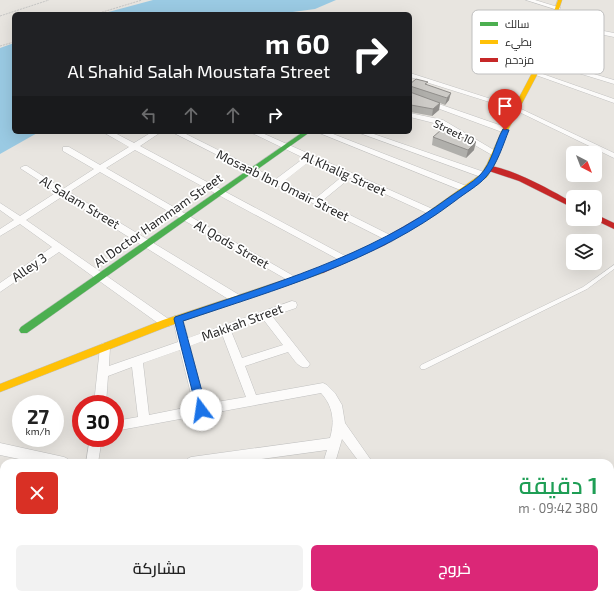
<!DOCTYPE html>
<html lang="ar">
<meta charset="utf-8">
<style>
:root{--surface:#fff;--page:#f2f2f2;--text:#222;--muted:#767676;--accent:#db2777}
body{margin:0;font-family:"Exo 2",Cairo,sans-serif;background:var(--page);color:var(--text);direction:rtl;height:100vh;display:flex;flex-direction:column;font-size:15px;white-space:nowrap}
*{box-sizing:border-box;margin:0}
p{font-size:13px;color:var(--muted)}
.icon{flex:none;width:22px;height:22px;fill:none;stroke:currentColor;stroke-width:2;stroke-linecap:round;stroke-linejoin:round}
.map{position:relative;flex:1;overflow:hidden;direction:ltr}
.details{position:absolute;left:0px;top:459px;width:614px;height:140px;display:flex;flex-direction:column;background:var(--surface);border-radius:12px 12px 0 0;box-shadow:0 4px 16px #0002;direction:rtl}
.details>*{flex:none}
.banner{position:absolute;left:12px;top:12px;width:400px;height:122px;border-radius:6px;box-shadow:0 4px 16px #0002;direction:rtl;background:#202124;color:#fff;overflow:hidden}
.needle{width:26px;rotate:138deg}
.controls{position:absolute;left:566px;top:146px;display:grid;gap:8px}
.controls a{display:grid;place-items:center;width:36px;height:36px;border-radius:6px;background:var(--surface);box-shadow:0 4px 16px #0002;font-size:20px}
.speed{position:absolute;left:12px;top:395px;display:flex;gap:8px;font-size:20px;font-weight:700;text-align:center}
.speed>*{display:grid;place-content:center;width:52px;height:52px;border-radius:50%;background:var(--surface);box-shadow:0 4px 16px #0002;line-height:1}
.speed small{font-size:10px;font-weight:400}
.speed .limit{border:6px solid #d22;background:#fff;color:#111}
.pin{position:absolute;display:grid;place-items:center;width:34px;height:34px;color:#fff;margin:-41px -17px;border-radius:50% 50% 50% 0;rotate:-45deg;box-shadow:0 0 4px #0007}
.pin .icon{rotate:45deg}
.me{position:absolute;width:44px;margin:-22px;rotate:346deg;stroke-linejoin:round;filter:drop-shadow(0 0 3px #0008)}
.turn{display:flex;align-items:center;gap:14px;height:84px;padding:0 16px;font-size:18px}
.turn .icon{width:52px;height:52px;stroke-width:2.5}
.turn b{display:block;font-size:28px;line-height:34px}
.lanes{display:flex;align-items:center;height:38px;padding:0 16px;background:#0003;justify-content:center;gap:20px;direction:ltr}
.lanes .off{opacity:.35}
.round{display:grid;place-items:center;flex:none;width:42px;height:42px;border-radius:6px;background:var(--page)}
.overview{display:flex;align-items:center;justify-content:space-between;height:68px;padding:0 16px}
h1{font-size:24px;font-weight:600;line-height:30px;color:#1e9e55}
.cta{display:flex;gap:8px;margin-top:auto;padding:8px 16px}
.cta a{flex:1;height:46px;border-radius:6px;background:var(--accent);color:#fff;font-size:16px;font-weight:600;line-height:46px;text-align:center}
.cta a+a{background:var(--page);color:var(--text)}
.map>svg:first-child{display:block}
.water{fill:#9acae3}
.lines{fill:none;stroke-linecap:round;stroke-linejoin:round}
.lane-casing{stroke:#c1c1c0;stroke-width:1}
.street-casing{stroke:#c1c1c0;stroke-width:1}
.fast-casing{stroke:#c1c1c0;stroke-width:1}
.slow-casing{stroke:#c1c1c0;stroke-width:1}
.jam-casing{stroke:#c1c1c0;stroke-width:1}
.path{stroke:#c6c6c5;stroke-width:1;stroke-dasharray:2 1;stroke-linecap:butt}
.lane{fill:#fcfbfa;fill-rule:evenodd}
.street{fill:#fcfbfa;fill-rule:evenodd}
.fast{fill:#4caf50;fill-rule:evenodd}
.slow{fill:#ffc107;fill-rule:evenodd}
.jam{fill:#c62828;fill-rule:evenodd}
.wall{fill:#b0afab}
.shaded-wall{fill:#908e8b}
.building{fill:#cdcbc7;stroke:#908e8b}
.route{fill:#1a73e8;stroke:#114b97}
.labels{text-anchor:middle;stroke-width:3.5;stroke-linejoin:round;paint-order:stroke}
.far-street-label{font-size:11px;fill:#2a2a2a;stroke:#fff}
.street-label{font-size:13px;fill:#2a2a2a;stroke:#fff}
.key{fill:#fff;stroke:#bfbfbf;stroke-width:1}
.key-label{font-size:11px;fill:#2a2a2a}
</style>
<div class="map">
<svg width="614" height="599" viewBox="0 0 614 599">
<rect width="100%" height="100%" fill="#e8e5e0"/>
<path class="water" d="M153,0h183l-21,9 -37,5h-177z
M14,43v89h25l-39,22v-106z"/>
<g class="lines">
<g class="lane-casing">
<path id="lane" d="M614,265v4l-27,20 -162,80h-4l-1,-2 1,-2 162,-78z"/>
</g>
<g class="street-casing">
<path id="street" d="M526,0h9l26,8 -3,2z
M553,21l61,12v4l-63,-13 -1,-1z
M539,59h4l71,21v4l-75,-23z
M533,72h4l77,27v4l-81,-29z
M410,73l109,35 95,45v5l-99,-48 -105,-33z
M410,94l98,34 1,2 -4,2h-3l-92,-34z
M410,113l33,7 56,33 -4,2h-3l-54,-31 -28,-7z
M103,132h10l21,11 18,-11h9l-21,14 209,112 2,2 -5,3 -3,-1 -208,-112 -29,18 191,110 2,2 -2,2h-6l-191,-110 -31,20 172,104 1,3 -1,3h-8l-170,-106 -37,24 144,100 1,3 -1,3h-8l-103,-74 -59,40v-9l52,-36 -32,-23 -20,12v-7l14,-9 -14,-10v-7l20,13 37,-24 -37,-24 4,-2h3l36,23 31,-20 -31,-18v-4h6l31,18 29,-18z
M172,132h10l94,47 28,-21 -54,-26h10l177,79 1,2 -4,3 -3,-1 -81,-37 -28,23 72,36 2,2 -5,3 -3,-1zM311,160l33,15 -28,23 -33,-16z
M317,132h11l141,55 1,2 -1,2h-6z
M357,132h11l119,41 1,2 -1,2h-6z
M292,301l4,1 1,3 -1,3 -24,8 38,48 -2,3c-9,3 -15,-9 -20,-15l-43,14 11,29 67,-12 4,2 8,8 7,12 3,18 28,40h-13l-18,-24 -7,24h-12l4,-13 -94,13h-48l2,-4 4,-2 139,-19c5,-17 3,-32 -9,-45l-206,38v-10l23,-4 -6,-50 -24,9 -2,28h-12l6,-57 1,-3 4,-1 4,1 1,3 -1,19 69,-24 -5,-23 1,-3h8l6,22zM263,319l20,26 -41,13 -11,-27zM222,334l24,63 -41,7 -15,-58zM180,350l14,56 -45,9 -6,-52z
M90,438h12l-4,25h-12z
M0,443l64,14 4,2 2,4h-32l-38,-8z
M4,589v6h10l-1,4h-13v-7z
M44,595h14l-1,4h-14z
M225,595h16l-1,4h-16z
M298,595h16l1,4h-16z
M382,595h16l1,4h-16z
M459,595h16l1,4h-16z"/>
</g>
<g class="fast-casing">
<path id="fast" d="M303,132h7l-283,201h-6l-2,-3 2,-3z"/>
</g>
<g class="slow-casing">
<path id="slow" d="M558,0h4l-24,73 -30,57 -13,34 -8,13 -52,38h-6l-1,-2 1,-2 52,-37 6,-10 15,-34 30,-57z
M320,268l3,1 1,2 -1,2 -154,53 -169,66v-8l163,-64z
M592,595h15l-2,4h-15z"/>
</g>
<g class="jam-casing">
<path id="jam" d="M486,166c18,-2 71,27 87,37v5l-54,-27 -33,-11z
M432,210l4,3 -1,2 -50,30 -62,28h-6l-1,-2 1,-2 62,-28z
M595,214l19,9v6l-21,-10h2z
M614,564v18l-4,1v-18z"/>
</g>
<path class="path" d="M96,14l46,-14
M0,16l49,-16
M0,46l14,-4"/>
<use href="#lane" class="lane"/>
<use href="#street" class="street"/>
<use href="#fast" class="fast"/>
<use href="#slow" class="slow"/>
<use href="#jam" class="jam"/>
</g>
<path class="wall" d="M410,84l17,1 22,15 -4,5 -13,-5 8,3 -1,7 -7,6 -22,-4z
M433,137l41,13 -8,8 -34,-13z"/>
<path class="shaded-wall" d="M451,93l-2,7 -4,5 2,-7z
M440,103l-1,7 -7,6 1,-7z
M476,142l-2,8 -8,8 2,-8z
M128,595h4v4h-4z
M186,595h11v2l-5,2h-17z"/>
<path class="building" d="M416,79l12,3 -3,2 26,9 -4,5 -37,-12v6l30,11 -7,6 -22,-4h-1v-21z
M441,130l35,12 -8,8 -35,-13z
M53,595h75v4h-83z
M139,595h47l-13,4h-34z"/>
<path class="route" d="M503,129l6,1c-6,15 -12,35 -23,47 -8,9 -21,16 -31,24 -80,61 -178,88 -272,120l24,89 -2,4 -4,1 -3,-1 -24,-95 1,-2c96,-33 194,-60 276,-121 10,-7 21,-13 29,-21 12,-12 15,-32 23,-46z"/>
<g class="labels">
<g class="far-street-label">
<text transform="translate(454 132) rotate(26)" y="4">Street 10</text>
</g>
<g class="street-label">
<text transform="translate(344 173) rotate(24)" y="5">Al Khalig Street</text>
<text transform="translate(283 185) rotate(26)" y="5">Mosaab Ibn Omair Street</text>
<text transform="translate(80 202) rotate(31)" y="5">Al Salam Street</text>
<text transform="translate(158 220) rotate(-35)" y="5">Al Doctor Hammam Street</text>
<text transform="translate(232 244) rotate(30)" y="5">Al Qods Street</text>
<text transform="translate(29 267) rotate(-35)" y="5">Alley 3</text>
<text transform="translate(242 322) rotate(-20)" y="5">Makkah Street</text>
</g>
</g>
<rect x="472" y="10" width="132" height="64" rx="6" class="key"/>
<rect x="480" y="22" width="18" height="4" fill="#4caf50"/>
<rect x="480" y="40" width="18" height="4" fill="#ffc107"/>
<rect x="480" y="58" width="18" height="4" fill="#c62828"/>
<g class="key-label">
<text x="505" y="28">سالك</text>
<text x="505" y="46">بطيء</text>
<text x="505" y="64">مزدحم</text>
</g>
</svg>
<div class="controls">
<a><svg class="needle" viewBox="-14 -14 28 28"><path d="M0-13l5 13h-10z" fill="#e53935"/><path d="M0 13l5-13h-10z" fill="#767676"/></svg></a>
<a><svg class="icon" aria-label="sound" viewBox="0 0 24 24"><path d="M4 9h4l5-4v14l-5-4H4zM17 9q2 3 0 6"/></svg></a>
<a><svg class="icon" aria-label="layers" viewBox="0 0 24 24"><path d="M12 4l9 5-9 5-9-5zM3 14l9 5 9-5"/></svg></a>
</div>
<div class="speed"><div>27<small>km/h</small></div><div class="limit">30</div></div>
<div class="pin" style="left:505px;top:130px;background:#d93025"><svg class="icon" aria-label="arrive" viewBox="0 0 24 24"><path d="M6 21V4h12l-3 4 3 4H6"/></svg></div>
<svg class="me" style="left:201px;top:410px" viewBox="-20 -20 40 40"><circle r="19" fill="#fff"/><path d="M0-13L10 11 0 6-10 11z" fill="#1a73e8"/></svg>
<div class="banner">
<div class="turn"><svg class="icon" aria-label="right" viewBox="0 0 24 24"><path d="M7 20v-9h11M14 6l5 5-5 5"/></svg><div><b>60 m</b>Al Shahid Salah Moustafa Street</div></div>
<div class="lanes"><svg class="icon off" aria-label="left" viewBox="0 0 24 24"><path d="M17 20v-9H6M10 6l-5 5 5 5"/></svg><svg class="icon off" aria-label="ahead" viewBox="0 0 24 24"><path d="M12 20V5M6 11l6-6 6 6"/></svg><svg class="icon off" aria-label="ahead" viewBox="0 0 24 24"><path d="M12 20V5M6 11l6-6 6 6"/></svg><svg class="icon" aria-label="right" viewBox="0 0 24 24"><path d="M7 20v-9h11M14 6l5 5-5 5"/></svg></div>
</div>
<section class="details">
<div class="overview"><div><h1>1 دقيقة</h1><p>380 m · 09:42</p></div><a class="round" style="background:#d93025;color:#fff"><svg class="icon" aria-label="close" viewBox="0 0 24 24"><path d="M6 6l12 12M18 6L6 18"/></svg></a></div>
<div class="cta"><a>خروج</a><a>مشاركة</a></div>
</section>
</div>
